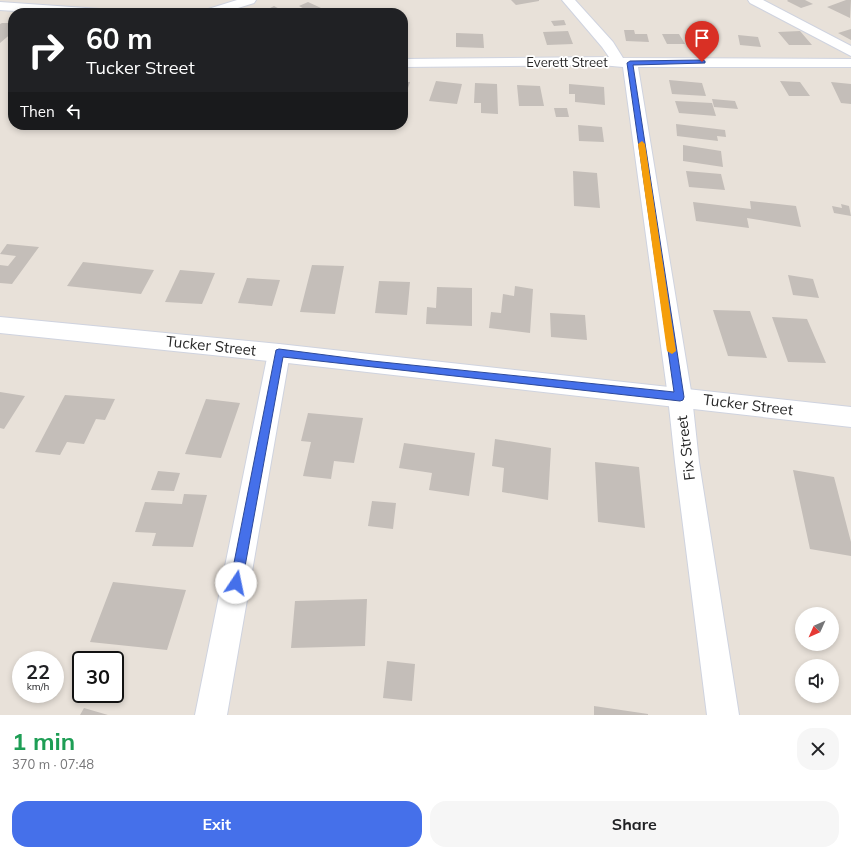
<!DOCTYPE html>
<meta charset="utf-8">
<style>
:root{--surface:#fff;--page:#f6f6f6;--text:#202124;--muted:#757577;--accent:#4570ea}
body{margin:0;font-family:Mulish,sans-serif;background:var(--page);color:var(--text);height:100vh;display:flex;flex-direction:column;font-size:15px;white-space:nowrap}
*{box-sizing:border-box;margin:0}
p{font-size:13px;color:var(--muted)}
.icon{flex:none;width:22px;height:22px;fill:none;stroke:currentColor;stroke-width:2;stroke-linecap:round;stroke-linejoin:round}
.map{position:relative;height:715px;overflow:hidden}
.details{display:flex;flex-direction:column;background:var(--surface);flex:1}
.details>*{flex:none}
.banner{position:absolute;left:8px;top:8px;width:400px;height:122px;border-radius:16px;box-shadow:0 2px 6px #0003;background:#202124;color:#fff;overflow:hidden}
.needle{width:26px;rotate:225deg}
.tools{position:absolute;left:795px;top:607px;display:grid;gap:8px}
.tools a{display:grid;place-items:center;width:44px;height:44px;border-radius:50%;background:var(--surface);box-shadow:0 2px 6px #0003;font-size:20px}
.speed{position:absolute;left:12px;top:651px;display:flex;gap:8px;font-size:20px;font-weight:700;text-align:center}
.speed>*{display:grid;place-content:center;width:52px;height:52px;border-radius:50%;background:var(--surface);box-shadow:0 2px 6px #0003;line-height:1}
.speed small{font-size:10px;font-weight:400}
.speed .limit{border:2px solid #111;border-radius:6px;background:#fff;color:#111}
.pin{position:absolute;display:grid;place-items:center;width:34px;height:34px;color:#fff;margin:-41px -17px;border-radius:50% 50% 50% 0;rotate:-45deg;box-shadow:0 0 4px #0007}
.pin .icon{rotate:45deg}
.me{position:absolute;width:44px;margin:-22px;rotate:11deg;stroke-linejoin:round;filter:drop-shadow(0 0 3px #0008)}
.turn{display:flex;align-items:center;gap:14px;height:84px;padding:0 12px;font-size:18px}
.turn .icon{width:52px;height:52px;stroke-width:2.5}
.turn b{display:block;font-size:28px;line-height:34px}
.then{display:flex;align-items:center;height:38px;padding:0 12px;background:#0003;gap:8px;font-size:15px}
.round{display:grid;place-items:center;flex:none;width:42px;height:42px;border-radius:16px;background:var(--page)}
.overview{display:flex;align-items:center;justify-content:space-between;height:68px;padding:0 12px}
h1{font-size:24px;font-weight:700;line-height:30px;color:#1e9e55}
.cta{display:flex;gap:8px;margin-top:auto;padding:8px 12px}
.cta a{flex:1;height:46px;border-radius:16px;background:var(--accent);color:#fff;font-size:16px;font-weight:700;line-height:46px;text-align:center}
.cta a+a{background:var(--page);color:var(--text)}
.map>svg:first-child{display:block}
.building{fill:#c4beb9}
.lines{fill:none;stroke-linecap:round;stroke-linejoin:round}
.street-casing{stroke:#cfd3df;stroke-width:2}
.secondary-casing{stroke:#cfd3df;stroke-width:2}
.street{fill:#fff;fill-rule:evenodd}
.secondary{fill:#fff;fill-rule:evenodd}
.route{fill:#4570ea;stroke:#2d4998}
.slow{fill:#f59e0b}
.labels{text-anchor:middle;stroke-width:3.5;stroke-linejoin:round;paint-order:stroke}
.far-street-label{font-size:13px;fill:#272727;stroke:#fff}
.street-label{font-size:15px;fill:#272727;stroke:#fff}
</style>
<div class="map">
<svg width="851" height="715" viewBox="0 0 851 715">
<rect width="100%" height="100%" fill="#e8e1d9"/>
<path class="building" d="M511,0h28v1l-23,4z
M788,0h17l8,4 -12,4 -14,-7z
M846,0h5l-1,18 -23,-11z
M308,2l13,6 -9,5 -13,-7z
M274,6l13,7h-27z
M564,20l2,5 -12,1 -3,-5z
M2,23h11v9l-13,11v-19z
M851,29v11l-13,-7z
M624,30h10l1,4h12l2,8 -23,-1z
M568,31l5,13 -26,1 -4,-13z
M800,31l12,14h-23l-11,-13z
M456,33l27,1 1,14 -28,-1z
M662,34h17l6,10h-18z
M738,35l20,2 3,10 -21,-2z
M669,80l33,3 4,13 -34,-2z
M436,81l26,3 -5,20 -28,-3z
M780,81l20,1 10,14h-21z
M403,82h7l-6,18h-1z
M831,82l20,2v20l-10,-1z
M475,83l22,1 1,30 -17,-1v-10h-7z
M569,84l35,3 1,18 -30,-3v-8h-6z
M517,85l23,1 4,20h-25z
M712,99l23,2 3,8 -24,-2z
M675,101l37,2 4,13 -37,-3z
M554,108h13l2,9h-13z
M676,124l49,6 1,7 -9,-1 1,5 -41,-5z
M578,125l24,2 2,15 -25,-1z
M683,145l38,6 2,16 -40,-6z
M573,171l24,2 3,35 -26,-2z
M686,171l35,3 4,16 -36,-3z
M750,201l46,5 5,21 -54,-9 2,10 -53,-7 -3,-19 58,7z
M841,204l8,2 2,10 -17,-3 -2,-7 10,2z
M7,244l32,3 -27,37 -12,-1v-18l8,1 8,-10 -16,-2z
M83,262l71,8 -13,24 -74,-8z
M312,265l32,1 -9,48 -35,-2z
M180,270l35,3 -13,31 -37,-2z
M788,275l25,4 6,19 -26,-3z
M247,278l33,2 -8,26 -34,-3z
M379,281l31,1 -3,33 -32,-2z
M515,286l18,3 -3,44 -41,-5 2,-16 10,1 2,-19 11,2z
M437,287l35,1v38l-46,-2 1,-17 9,1z
M713,310l37,1 17,47 -39,-2z
M550,313l35,2 2,25 -36,-3z
M772,317l35,2 19,44 -38,-1z
M0,392l25,4 -21,33 -4,-1z
M65,395l50,4 -10,21 -9,-1 -12,25 -17,-2 -7,13 -25,-3z
M206,399l34,4 -19,55 -36,-4z
M308,413l55,5 -9,45 -20,-2 -3,18 -28,-3 8,-34 -10,-1z
M495,439l56,9 -3,52 -46,-8 2,-24 -12,-2z
M404,443l71,10 -6,43 -40,-6 3,-17 -33,-5z
M595,462l44,5 6,61 -47,-6z
M793,470l41,7 17,65v14l-41,-7z
M158,471l22,2 -6,18 -23,-1z
M184,494l23,1 -14,52 -41,-1 4,-13 -21,-1 10,-30 37,2z
M372,501l24,2 -3,26 -25,-3z
M113,582l73,8 -19,60 -77,-8z
M367,599l-2,47 -74,2 4,-47z
M387,661l28,3 -3,37 -29,-3z
M594,706l54,8v1h-54z
M84,708l24,7h-28z"/>
<g class="lines">
<g class="street-casing">
<path id="street" d="M237,0h19l-2,3 -32,10h-19l2,-3z
M562,0h13l38,42 10,16 228,1v8h-213l54,330 7,65 40,253h-32l-32,-253 -7,-65 -45,-330 -22,-2 -198,2v-8l206,-2 -7,-10z
M748,0h15l88,46v10l-101,-53z
M0,2l100,7 6,4h-60l-46,-3z
M279,344l8,3 3,6 -63,362h-32l73,-362 3,-6z"/>
</g>
<g class="secondary-casing">
<path id="secondary" d="M0,317l279,27 572,63v20l-572,-65 -279,-29z"/>
</g>
<use href="#street" class="street"/>
<use href="#secondary" class="secondary"/>
</g>
<path class="route" d="M702,60l3,1v2l-72,2 51,332 -1,3 -3,1 -397,-44 -41,226 -2,4 -4,2 -4,-2 -2,-4 46,-233 3,-1 93,12 302,31 -47,-329 3,-2z"/>
<path class="slow" d="M642,141l3,3 31,207 -4,3 -5,-3 -29,-207z"/>
<g class="labels">
<g class="far-street-label">
<text x="567" y="67">Everett Street</text>
</g>
<g class="street-label">
<text transform="translate(211 346) rotate(6)" y="5">Tucker Street</text>
<text transform="translate(748 405) rotate(7)" y="5">Tucker Street</text>
<text transform="translate(686 448) rotate(-97)" y="5">Fix Street</text>
</g>
</g>
</svg>
<div class="tools">
<a><svg class="needle" viewBox="-14 -14 28 28"><path d="M0-13l5 13h-10z" fill="#e53935"/><path d="M0 13l5-13h-10z" fill="#757577"/></svg></a>
<a><svg class="icon" aria-label="sound" viewBox="0 0 24 24"><path d="M4 9h4l5-4v14l-5-4H4zM17 9q2 3 0 6"/></svg></a>
</div>
<div class="speed"><div>22<small>km/h</small></div><div class="limit">30</div></div>
<div class="pin" style="left:702px;top:62px;background:#d93025"><svg class="icon" aria-label="arrive" viewBox="0 0 24 24"><path d="M6 21V4h12l-3 4 3 4H6"/></svg></div>
<svg class="me" style="left:236px;top:583px" viewBox="-20 -20 40 40"><circle r="19" fill="#fff"/><path d="M0-13L10 11 0 6-10 11z" fill="#4570ea"/></svg>
<div class="banner">
<div class="turn"><svg class="icon" aria-label="right" viewBox="0 0 24 24"><path d="M7 20v-9h11M14 6l5 5-5 5"/></svg><div><b>60 m</b>Tucker Street</div></div>
<div class="then">Then<svg class="icon" aria-label="left" viewBox="0 0 24 24"><path d="M17 20v-9H6M10 6l-5 5 5 5"/></svg></div>
</div>
</div>
<section class="details">
<div class="overview"><div><h1>1 min</h1><p>370 m · 07:48</p></div><a class="round"><svg class="icon" aria-label="close" viewBox="0 0 24 24"><path d="M6 6l12 12M18 6L6 18"/></svg></a></div>
<div class="cta"><a>Exit</a><a>Share</a></div>
</section>
